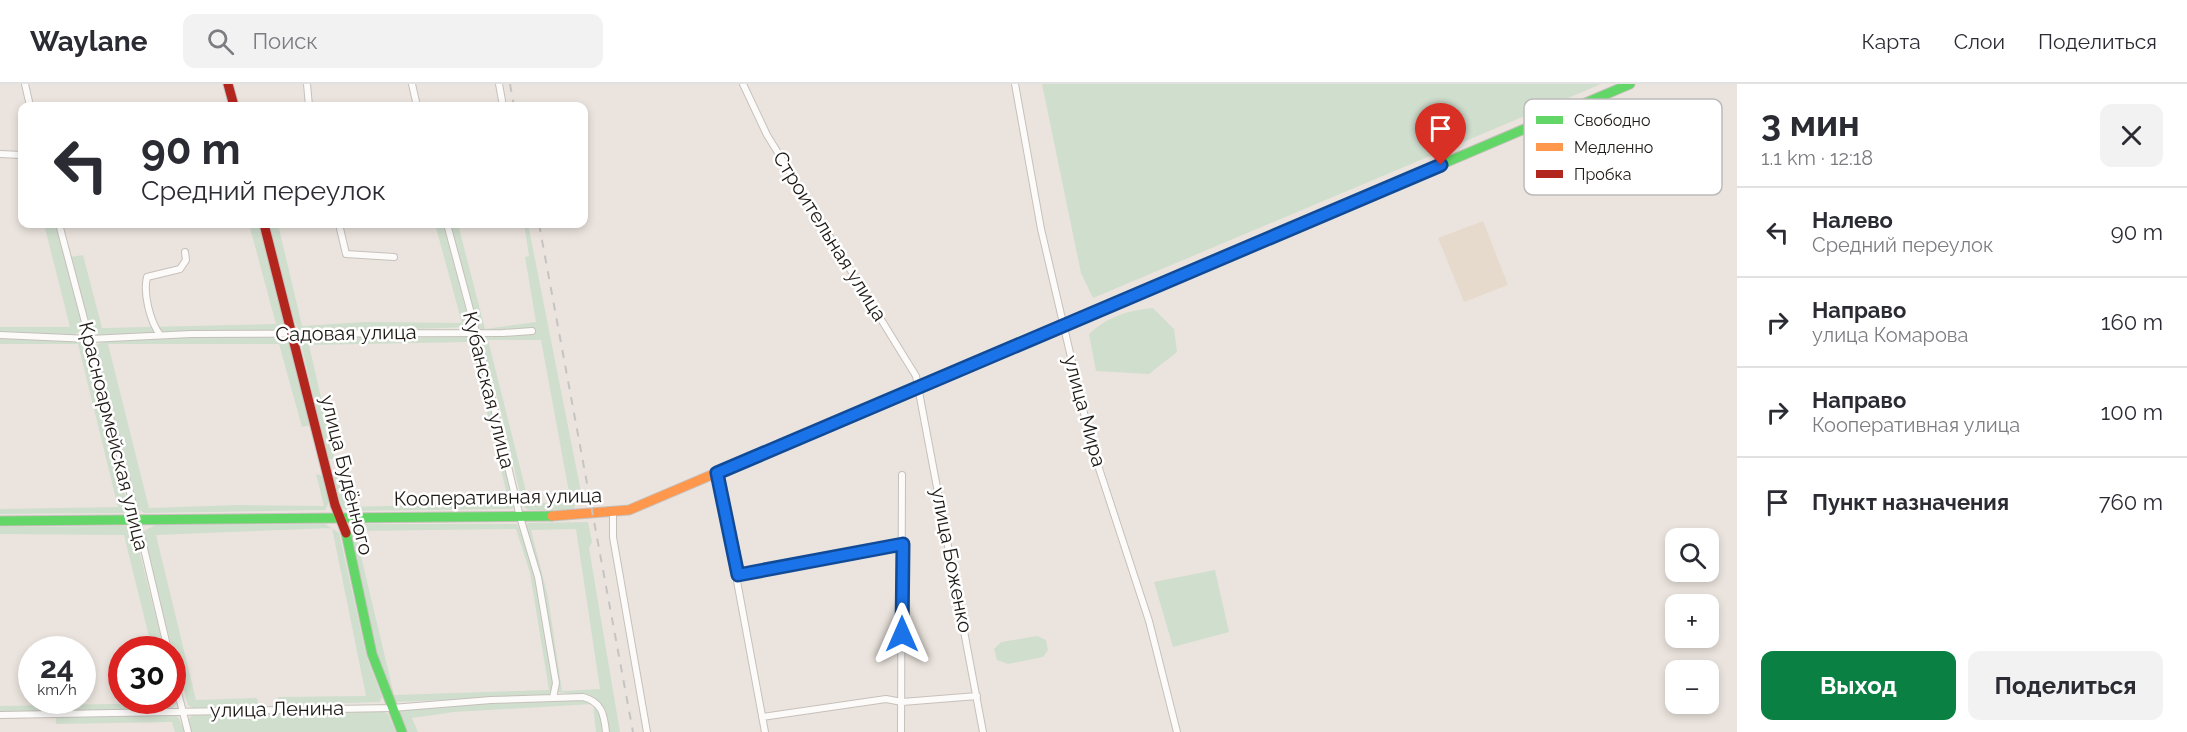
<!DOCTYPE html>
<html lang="ru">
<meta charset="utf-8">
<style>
:root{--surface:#fff;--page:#f2f2f3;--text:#2b2b33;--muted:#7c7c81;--line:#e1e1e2;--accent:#0b8043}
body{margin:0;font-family:Raleway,sans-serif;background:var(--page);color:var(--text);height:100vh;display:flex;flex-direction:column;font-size:22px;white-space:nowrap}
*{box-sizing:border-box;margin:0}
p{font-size:20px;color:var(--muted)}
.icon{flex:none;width:33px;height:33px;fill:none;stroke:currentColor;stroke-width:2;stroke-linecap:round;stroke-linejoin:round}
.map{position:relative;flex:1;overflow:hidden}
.details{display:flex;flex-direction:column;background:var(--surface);width:450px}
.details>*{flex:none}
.hud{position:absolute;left:18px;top:18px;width:570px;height:126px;border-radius:12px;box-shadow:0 3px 9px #0003;background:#fff;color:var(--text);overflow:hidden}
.fabs{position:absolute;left:1665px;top:444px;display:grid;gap:12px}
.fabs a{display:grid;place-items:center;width:54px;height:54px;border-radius:12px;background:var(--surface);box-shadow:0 3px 9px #0003;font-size:30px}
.speed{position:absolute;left:18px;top:552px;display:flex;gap:12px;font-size:30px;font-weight:700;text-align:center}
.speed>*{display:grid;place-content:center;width:78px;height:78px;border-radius:50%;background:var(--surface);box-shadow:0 3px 9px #0003;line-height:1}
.speed small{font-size:15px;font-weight:400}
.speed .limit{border:9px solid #d22;background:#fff;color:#111}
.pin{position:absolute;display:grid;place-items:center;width:51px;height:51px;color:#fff;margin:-62px -26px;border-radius:50% 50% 50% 0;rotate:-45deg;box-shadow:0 0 6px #0007}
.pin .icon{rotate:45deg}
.me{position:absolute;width:66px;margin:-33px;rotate:0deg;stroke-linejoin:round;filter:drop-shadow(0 0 4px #0008)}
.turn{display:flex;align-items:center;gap:21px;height:126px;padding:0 24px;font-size:27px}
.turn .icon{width:78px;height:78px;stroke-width:2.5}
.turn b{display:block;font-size:42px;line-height:51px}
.round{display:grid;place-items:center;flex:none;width:63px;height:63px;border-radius:12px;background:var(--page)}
.summary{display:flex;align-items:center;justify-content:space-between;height:102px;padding:0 24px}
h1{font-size:36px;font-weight:700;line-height:45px}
.cta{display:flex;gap:12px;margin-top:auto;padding:12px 24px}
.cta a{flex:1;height:69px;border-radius:12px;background:var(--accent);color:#fff;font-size:24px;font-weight:700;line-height:69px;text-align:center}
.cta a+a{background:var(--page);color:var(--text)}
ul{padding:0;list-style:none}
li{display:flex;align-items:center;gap:18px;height:90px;padding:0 24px;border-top:2px solid var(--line)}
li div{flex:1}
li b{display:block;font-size:22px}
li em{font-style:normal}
header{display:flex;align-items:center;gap:36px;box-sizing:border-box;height:84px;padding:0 30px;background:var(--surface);border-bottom:2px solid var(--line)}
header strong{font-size:28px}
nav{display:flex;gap:33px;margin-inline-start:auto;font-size:21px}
.search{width:420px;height:54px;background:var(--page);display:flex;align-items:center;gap:15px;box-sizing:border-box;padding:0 21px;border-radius:12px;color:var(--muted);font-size:22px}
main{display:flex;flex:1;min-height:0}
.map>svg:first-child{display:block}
.industrial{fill:#e6dacd}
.green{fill:#d0dece;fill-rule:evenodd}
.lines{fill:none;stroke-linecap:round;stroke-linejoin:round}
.street-casing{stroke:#c6c0bb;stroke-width:8}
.fast-casing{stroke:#c6c0bb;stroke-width:11}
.slow-casing{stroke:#c6c0bb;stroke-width:11}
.jam-casing{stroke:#c6c0bb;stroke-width:11}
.street{stroke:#fcfbfa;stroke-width:6}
.fast{stroke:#63d668;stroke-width:9}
.slow{stroke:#ff974d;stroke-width:9}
.jam{stroke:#b3261e;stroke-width:9}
.rail{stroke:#c6c4c3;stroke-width:2;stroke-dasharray:8 8;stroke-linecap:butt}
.route-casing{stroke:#114b97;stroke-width:15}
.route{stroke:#1a73e8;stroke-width:10}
.labels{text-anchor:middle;stroke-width:5;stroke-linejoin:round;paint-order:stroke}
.street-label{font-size:20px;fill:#1f1a16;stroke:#fff}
.key{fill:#fff;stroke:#bcbab9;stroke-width:1.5}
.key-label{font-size:16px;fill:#1f1a16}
</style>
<header>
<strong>Waylane</strong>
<div class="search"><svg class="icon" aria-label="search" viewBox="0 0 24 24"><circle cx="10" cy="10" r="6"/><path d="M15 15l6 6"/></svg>Поиск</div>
<nav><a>Карта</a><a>Слои</a><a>Поделиться</a></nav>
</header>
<main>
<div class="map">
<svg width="1737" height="648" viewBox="0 0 1737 648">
<rect width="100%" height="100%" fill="#ebe4de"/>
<path class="industrial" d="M1483,137l25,64 -44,17 -26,-64z"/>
<path class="green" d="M1042,0h559l-508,214 -12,-25z
M44,140h12l27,105 -9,6 -74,-3v-5h70z
M249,140h11l27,103 -1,4 -190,4 -5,-2 -21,-76 13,-2 19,73 174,-4z
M268,140h10l24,102 63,-4 97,1 -27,-99h9l26,103 -170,6 -9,-19z
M450,140h8l27,105 51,-7 -11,-65 4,-1 -5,-32h4l55,278h-8l-1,8h-46l-5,-4 -23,-98zM488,256h53l30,163h-42z
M1153,224l21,21 3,23 -28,22 -53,-3 -7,-37c20,-18 37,-23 64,-26z
M401,250l72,2 42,169 -3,4 -165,2 -6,-4 -8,-30 6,-1 8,31 162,-4 -39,-161 -161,3 26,114h-7l-28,-120z
M224,252l56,1 9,5 22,83 -9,2 -23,-83h-171l41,164 90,-3 85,1 -8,-32 7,2 6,26 -4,8 -181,3 -6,-4 -42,-158 1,-6 9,-6z
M31,254l54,3 43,164 -4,8 -124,1v-5l118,-2 -40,-163h-78v-5z
M588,438l4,20 -3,6 31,184h-11l-3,-22 -13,-14 -36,-4 -30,-161v-8zM576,445l24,160 -38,2 -14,-94 -17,-67z
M325,440l14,9 28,125 15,39 -2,5 -102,3v-8l88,-1 -34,-168 -176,7 40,165 61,-2 1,7 -65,3 -5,-3 -33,-120 -11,-54 11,-6z
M355,440h162l16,42 20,118 -1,9 -5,3 -153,6 -12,-27 -34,-144 6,-1zM516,445l14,44 19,117 -155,5 -39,-164z
M125,442l9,4 30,119h-12l-28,-114 -124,-1v-7z
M1215,486l14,62 -56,15 -19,-65z
M1037,552l9,4 2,10 -5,7 -35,7 -11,-4 -3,-11 7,-7z
M173,598l5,20 -7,7 -171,3v-6l166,-3v-2l6,-1z
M578,615c21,3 23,14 26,33h-8l-3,-28 -139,8 -42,6 6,14h-11l-9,-19 3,-4z
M380,625l8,5 8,18h-205l-3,-13 6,-5z
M177,631l8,17h-10l-3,-10 -116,2v-7z"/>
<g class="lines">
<g class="street-casing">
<path id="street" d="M25,0l5,22
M307,0l2,22
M412,0l5,22
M499,0l4,22
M743,0l24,51 149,241 67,356
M1015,0l26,145 51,218 57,174 28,111
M0,70l22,1
M59,140l78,295 31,131
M339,140l7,30 48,3
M447,140l29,108 44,185 18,60 18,106 -3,15
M0,251l90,4 101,-5 312,-1 29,-2
M160,251c-10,-14 -17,-41 -13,-58l33,-8 6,-9 -1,-8
M717,389l48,259
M613,429v24l34,195
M737,491l166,-31
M172,585l16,63
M0,631l392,-7 99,-8 92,-3c19,5 21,17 23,35
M762,633l124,-18 16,3 75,-6
M901,648l1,-257"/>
</g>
<g class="fast-casing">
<path id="fast" d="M1022,259l608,-259
M0,437l552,-5
M346,449l26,121 30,78"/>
</g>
<g class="slow-casing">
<path id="slow" d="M552,432l77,-6 393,-167"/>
</g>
<g class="jam-casing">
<path id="jam" d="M228,0l6,22
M264,140l71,281 11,28"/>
</g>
<use href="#street" class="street"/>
<use href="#fast" class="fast"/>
<use href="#slow" class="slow"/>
<use href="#jam" class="jam"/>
<path class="rail" d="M510,0l4,22
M539,140l94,508"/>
</g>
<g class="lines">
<g class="route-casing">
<path id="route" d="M902,550l1,-90 -165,31 -21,-102 724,-308"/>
</g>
<use href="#route" class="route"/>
</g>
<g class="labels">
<g class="street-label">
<text transform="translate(830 152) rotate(58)" y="7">Строительная улица</text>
<text transform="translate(346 249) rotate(-1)" y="7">Садовая улица</text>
<text transform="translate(489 306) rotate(76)" y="7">Кубанская улица</text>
<text transform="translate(1085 327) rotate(75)" y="7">улица Мира</text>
<text transform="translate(114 352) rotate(76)" y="7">Красноармейская улица</text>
<text transform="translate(347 391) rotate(76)" y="7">улица Будённого</text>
<text transform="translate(498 413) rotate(-1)" y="7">Кооперативная улица</text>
<text transform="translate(952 476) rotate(79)" y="7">улица Боженко</text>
<text transform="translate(277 625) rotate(-1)" y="7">улица Ленина</text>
</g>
</g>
<rect x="1524" y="15" width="198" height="96" rx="9" class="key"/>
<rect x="1536" y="32" width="27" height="8" fill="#63d668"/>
<rect x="1536" y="59" width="27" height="8" fill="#ff974d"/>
<rect x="1536" y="86" width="27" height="8" fill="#b3261e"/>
<g class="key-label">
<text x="1574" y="42">Свободно</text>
<text x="1574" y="69">Медленно</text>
<text x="1574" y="96">Пробка</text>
</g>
</svg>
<div class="fabs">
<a><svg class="icon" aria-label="search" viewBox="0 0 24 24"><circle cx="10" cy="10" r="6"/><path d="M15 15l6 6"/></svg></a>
<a>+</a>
<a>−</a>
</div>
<div class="speed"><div>24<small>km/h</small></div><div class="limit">30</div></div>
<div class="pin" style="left:1441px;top:81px;background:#d93025"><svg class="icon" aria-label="arrive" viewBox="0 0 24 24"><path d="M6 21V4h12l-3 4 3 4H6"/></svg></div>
<svg class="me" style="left:902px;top:550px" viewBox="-20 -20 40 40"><path d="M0-17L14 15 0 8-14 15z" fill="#1a73e8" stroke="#fff" stroke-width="4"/></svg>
<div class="hud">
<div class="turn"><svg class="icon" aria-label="left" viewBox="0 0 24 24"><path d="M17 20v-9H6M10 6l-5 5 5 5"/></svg><div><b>90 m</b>Средний переулок</div></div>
</div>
</div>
<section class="details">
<div class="summary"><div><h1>3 мин</h1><p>1.1 km · 12:18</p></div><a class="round"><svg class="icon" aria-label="close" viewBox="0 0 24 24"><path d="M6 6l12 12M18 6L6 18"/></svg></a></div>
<ul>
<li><svg class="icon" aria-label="left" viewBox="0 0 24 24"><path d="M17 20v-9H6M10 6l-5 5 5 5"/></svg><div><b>Налево</b><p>Средний переулок</p></div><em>90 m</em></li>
<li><svg class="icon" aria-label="right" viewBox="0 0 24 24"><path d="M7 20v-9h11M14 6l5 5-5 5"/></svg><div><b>Направо</b><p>улица Комарова</p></div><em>160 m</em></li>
<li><svg class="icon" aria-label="right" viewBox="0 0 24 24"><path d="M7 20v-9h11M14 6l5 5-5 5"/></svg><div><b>Направо</b><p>Кооперативная улица</p></div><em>100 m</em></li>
<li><svg class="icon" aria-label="arrive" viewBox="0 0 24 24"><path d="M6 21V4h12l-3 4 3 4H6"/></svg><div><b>Пункт назначения</b></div><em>760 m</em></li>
</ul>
<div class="cta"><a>Выход</a><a>Поделиться</a></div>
</section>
</main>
